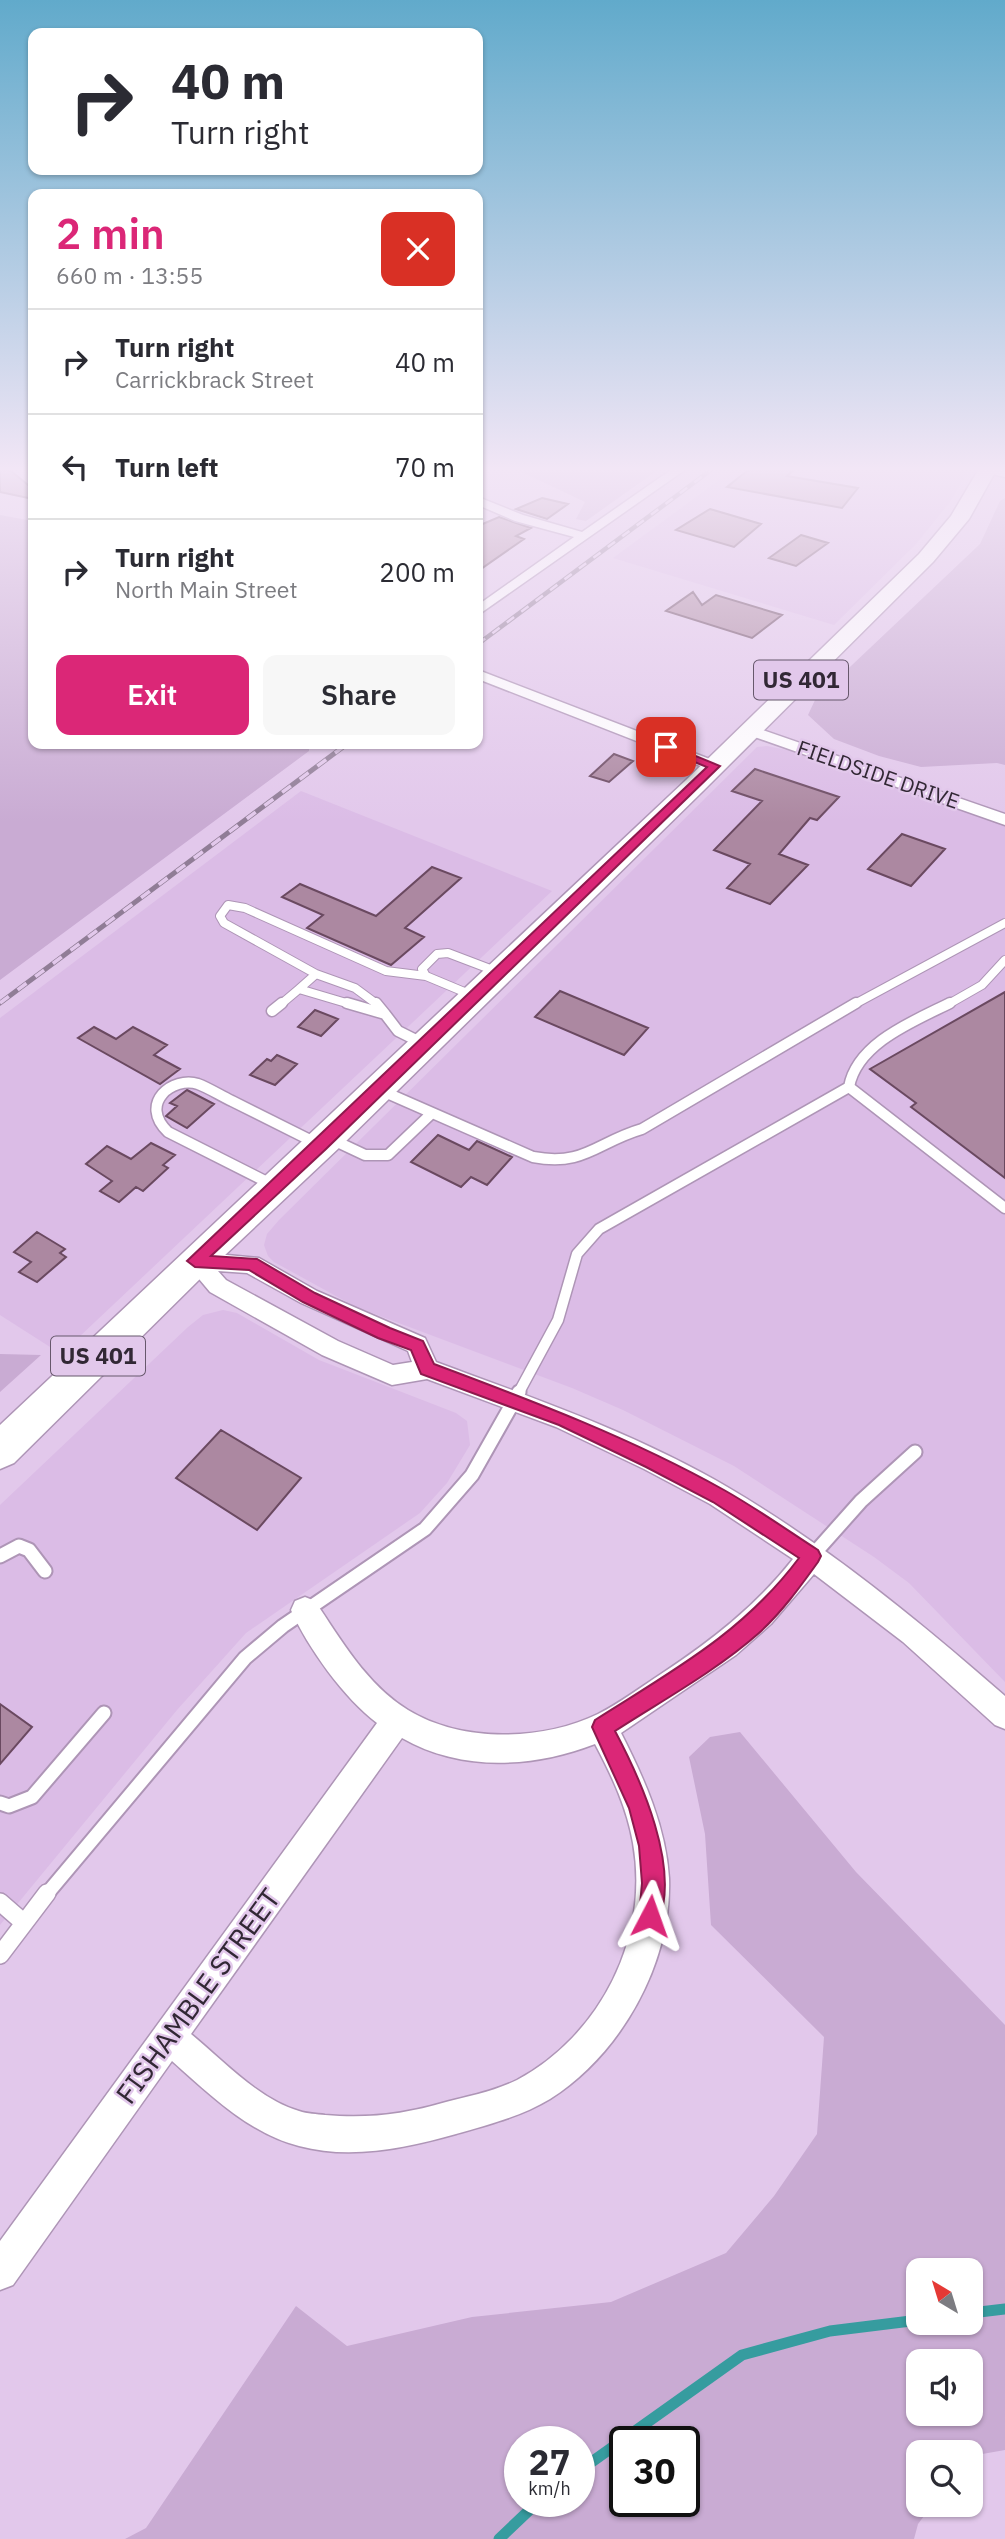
<!DOCTYPE html>
<meta charset="utf-8">
<style>
:root{--surface:#fff;--page:#f7f7f7;--text:#2b2b33;--muted:#7c7c81;--line:#e1e1e2;--accent:#db2777}
body{margin:0;font-family:"IBM Plex Sans",sans-serif;background:var(--page);color:var(--text);height:100vh;display:flex;flex-direction:column;font-size:26px;white-space:nowrap}
*{box-sizing:border-box;margin:0}
p{font-size:23px;color:var(--muted)}
.icon{flex:none;width:38px;height:38px;fill:none;stroke:currentColor;stroke-width:2;stroke-linecap:round;stroke-linejoin:round}
.map{position:relative;flex:1;overflow:hidden}
.drawer{position:absolute;left:28px;top:189px;width:455px;height:560px;display:flex;flex-direction:column;background:var(--surface);border-radius:14px;box-shadow:0 2px 5px #0004}
.drawer>*{flex:none}
.banner{position:absolute;left:28px;top:28px;width:455px;height:147px;border-radius:14px;box-shadow:0 2px 5px #0004;background:#fff;color:var(--text);overflow:hidden}
.needle{width:46px;rotate:322deg}
.tools{position:absolute;left:906px;top:2258px;display:grid;gap:14px}
.tools a{display:grid;place-items:center;width:77px;height:77px;border-radius:14px;background:var(--surface);box-shadow:0 2px 5px #0004;font-size:35px}
.speed{position:absolute;left:504px;top:2426px;display:flex;gap:14px;font-size:35px;font-weight:700;text-align:center}
.speed>*{display:grid;place-content:center;width:91px;height:91px;border-radius:50%;background:var(--surface);box-shadow:0 2px 5px #0004;line-height:1}
.speed small{font-size:18px;font-weight:400}
.speed .limit{border:4px solid #111;border-radius:10px;background:#fff;color:#111}
.pin{position:absolute;display:grid;place-items:center;width:60px;height:60px;color:#fff;margin:-30px;border-radius:14px;box-shadow:0 4px 10px #0006}
.me{position:absolute;width:77px;margin:-38px;rotate:4deg;stroke-linejoin:round;filter:drop-shadow(0 0 5px #0008)}
.turn{display:flex;align-items:center;gap:24px;height:147px;padding:0 28px;font-size:32px}
.turn .icon{width:91px;height:91px;stroke-width:2.5}
.turn b{display:block;font-size:49px;line-height:60px}
.round{display:grid;place-items:center;flex:none;width:74px;height:74px;border-radius:14px;background:var(--page)}
.head{display:flex;align-items:center;justify-content:space-between;height:119px;padding:0 28px}
h1{font-size:42px;font-weight:600;line-height:52px;color:var(--accent)}
.primary-button{display:flex;gap:14px;margin-top:auto;padding:14px 28px}
.primary-button a{flex:1;height:80px;border-radius:14px;background:var(--accent);color:#fff;font-size:28px;font-weight:600;line-height:80px;text-align:center}
.primary-button a+a{background:var(--page);color:var(--text)}
ul{padding:0;list-style:none}
li{display:flex;align-items:center;gap:21px;height:105px;padding:0 28px;border-top:2px solid var(--line)}
li div{flex:1}
li b{display:block;font-size:26px}
li em{font-style:normal}
.map>svg:first-child{display:block}
.built{fill:#dbbce6}
.green{fill:#c9abd3;fill-rule:evenodd}
.lines{fill:none;stroke-linecap:round;stroke-linejoin:round}
.stream{stroke:#369c9f;stroke-width:11}
.building{fill:#ac88a1;stroke:#6a4960;stroke-width:2}
.service-far3-casing{stroke:#ae95b6;stroke-width:10}
.service-far2-casing{stroke:#ae95b6;stroke-width:13}
.service-far1-casing{stroke:#ae95b6;stroke-width:17}
.service-casing{stroke:#ae95b6;stroke-width:20}
.minor-casing{stroke:#ae95b6;stroke-width:3}
.primary-casing{stroke:#ae95b6;stroke-width:3}
.trunk-casing{stroke:#ae95b6;stroke-width:3}
.service-far3{stroke:#fff;stroke-width:8}
.service-far2{stroke:#fff;stroke-width:10}
.service-far1{stroke:#fff;stroke-width:13}
.service{stroke:#fff;stroke-width:17}
.minor{fill:#fff;fill-rule:evenodd}
.primary{fill:#fff;fill-rule:evenodd}
.trunk{fill:#fff;fill-rule:evenodd}
.rail-far1-casing{stroke:#907d96;stroke-width:4.5}
.rail-casing{stroke:#907d96;stroke-width:5}
.rail-far1{stroke:#e2c8eb;stroke-width:2.5;stroke-dasharray:9;stroke-linecap:butt}
.rail{stroke:#e2c8eb;stroke-width:3.5;stroke-dasharray:11;stroke-linecap:butt}
.route{fill:#db2777;stroke:#8e194d;stroke-width:2}
.labels{text-anchor:middle;stroke-width:5;stroke-linejoin:round;paint-order:stroke}
.far-street-label{font-size:21px;fill:#322835;stroke:#e2c8eb}
.shield{fill:#e2c8eb;stroke:#67586c;stroke-width:2}
.shield-label{font-size:23px;font-weight:bold;fill:#322835}
.near-street-label{font-size:28px;fill:#322835;stroke:#e2c8eb}
</style>
<div class="map">
<svg width="1005" height="2539" viewBox="0 0 1005 2539">
<rect width="100%" height="100%" fill="#e2c8eb"/>
<path class="built" d="M737,467h233l-20,35 -34,42 -82,81 -221,-67z
M767,746l25,5 213,75v856l-96,-99 -35,-26 -140,-91 -111,-56 -51,-22 -216,-81 -82,-45 -6,-6 -4,-11 3,-11 12,-14 478,-473z
M301,791l251,100 -491,463 -61,-39v-297z
M223,1310l14,3 82,47 137,53 11,8 3,24 -23,38 -27,30 -174,120 -69,77 -177,215v-420l188,-178 15,-12z"/>
<path class="green" d="M511,467h151l-76,54 -10,-2 9,-17z
M1005,498v267l-8,-2 -76,4 -42,-11 -45,-17 -26,-24 7,-15 165,-156 20,-43z
M0,515l33,6v223h276v7l-309,229z
M0,1354l41,1 -41,37z
M740,1732l116,140 149,153v425l-34,6v-4h-52v52h14l-15,20 -4,15h-789l21,-11 150,-222 51,40 125,-29 139,-15 115,-49 48,-57 43,-62 7,-97 -113,-112 -6,-91 -16,-77 21,-20zM919,2270h52v52h-52zM919,2361h52v52h-52zM579,2441v60h-59v-60zM684,2441v60h-59v-60z"/>
<g class="lines">
<path class="stream" d="M971,2313l34,-4
M579,2471l163,-116 88,-24 89,-11
M499,2539l40,-38"/>
</g>
<path class="building" d="M0,467h6l27,22v10l-33,-7z
M752,467h45l-10,9 71,12 -16,20 -115,-21z
M542,498l26,6 -21,15 -31,-10z
M710,509l51,15 -27,23 -58,-17z
M499,517l32,11 -15,8 8,3 -46,32v-45z
M801,535l27,8 -32,23 -27,-8z
M693,592l9,13 14,-10 66,20 -30,23 -86,-27z
M614,754l19,7 -24,21 -19,-6z
M755,769l84,28 -22,23 -7,-2 -31,36 29,11 -38,39 -43,-16 23,-24 -36,-14 48,-49 -30,-10z
M902,834l43,15 -34,37 -43,-17z
M432,867l29,11 -56,50 19,9 -33,28 -84,-37 16,-13 -41,-18 18,-13 76,32z
M560,991l88,37 -24,27 -89,-38z
M1005,992v186l-94,-71 5,-4 -46,-34z
M315,1010l23,9 -17,17 -23,-9z
M94,1027l22,12 17,-12 34,18 -13,10 26,14 -20,15 -82,-46z
M277,1055l20,9 -22,21 -25,-10 17,-16 4,2z
M187,1090l27,14 -27,24 -21,-12 11,-10 -7,-3z
M438,1135l31,15 8,-9 35,16 -25,28 -16,-8 -10,10 -50,-25z
M151,1143l24,12 -12,10 5,3 -25,23 -7,-4 -17,15 -19,-11 12,-10 -26,-17 21,-18 24,13z
M37,1232l28,17 -5,4 6,4 -29,25 -18,-10 12,-10 -17,-10z
M221,1430l80,48 -44,52 -81,-52z
M0,1704l32,23 -32,37z"/>
<g class="lines">
<g class="service-far3-casing">
<path id="service-far3" d="M316,974l-92,-51 -4,-7 8,-11 17,3 141,63 40,5 48,20
M426,976l-4,-7 15,-15 11,-1 50,19
M299,989l17,-15 39,14 23,17
M280,1005l19,-16 54,16
M853,1005l152,-82
M947,1005l35,-20 23,-25"/>
</g>
<g class="service-far2-casing">
<path id="service-far2" d="M347,1003l38,11 13,17 24,12
M376,1003l9,11
M950,1003c-36,18 -93,40 -101,84l156,121
M272,1011l10,-8
M380,1090l153,67c51,10 64,-15 109,-28l214,-126
M331,1139l34,16h23l44,-42
M273,1185l-105,-53c-30,-29 5,-56 30,-48 11,4 23,12 34,17 28,14 56,28 84,42
M518,1394l40,-74 19,-66 22,-25 250,-142"/>
</g>
<g class="service-far1-casing">
<path id="service-far1" d="M0,1556l19,-10 10,4 16,21
M812,1556l49,-55 54,-49
M0,1803l9,3 23,-9 72,-84
M46,1895l199,-237 38,-32 142,-97 47,-54 47,-83"/>
</g>
<g class="service-casing">
<path id="service" d="M0,1902l23,20
M0,1955l47,-62"/>
</g>
<g class="minor-casing">
<path id="minor" d="M675,467h14l-211,148v-10l96,-68 -59,-16 -37,-16v-8l45,18 59,17z
M478,670l242,93 2,3 -2,3h-12l-230,-90z
M751,726l254,88v11l-259,-91 -3,-3z
M195,1252l64,6 58,33 108,47 11,24c100,37 201,72 293,126 100,59 189,132 276,208v33l-10,-4 -92,-83 -89,-68 -43,50 -35,31 -115,78c23,45 45,94 48,145 3,85 -48,176 -119,221 -28,17 -62,26 -94,35 -50,14 -105,26 -157,12 -49,-12 -90,-52 -127,-85l-159,224 -13,5v-49l377,-518c-33,-25 -69,-75 -86,-113l4,-9 10,-4 10,4c26,39 52,84 93,109 54,33 134,31 190,4 22,-11 43,-27 63,-40 50,-33 95,-68 132,-115l-83,-55 -66,-35 -88,-42 -129,-48 -35,6 -70,-30 -112,-63 -26,-31 3,-6zM218,1271l29,2 54,30 107,48 4,11 -19,3 -55,-24 -112,-61zM402,1738c59,34 131,30 193,6 17,32 32,64 38,99 17,94 -32,192 -116,237 -22,11 -48,16 -71,22 -41,12 -78,17 -121,13 -8,-1 -18,-1 -26,-4 -41,-12 -76,-51 -108,-77z"/>
</g>
<g class="primary-casing">
<path id="primary" d="M1005,467v10l-22,-5 -3,-4z"/>
</g>
<g class="trunk-casing">
<path id="trunk" d="M980,467h18l-29,52 -36,43 -230,229 -363,356 -132,124 -194,192 -14,6v-44l685,-644 234,-227 32,-38z"/>
</g>
<use href="#service-far3" class="service-far3"/>
<use href="#service-far2" class="service-far2"/>
<use href="#service-far1" class="service-far1"/>
<use href="#service" class="service"/>
<use href="#minor" class="minor"/>
<use href="#primary" class="primary"/>
<use href="#trunk" class="trunk"/>
<g class="rail-far1-casing">
<path id="rail-far1" d="M478,644l237,-177"/>
</g>
<g class="rail-casing">
<path id="rail" d="M0,1003l347,-259"/>
</g>
<use href="#rail-far1" class="rail-far1"/>
<use href="#rail" class="rail"/>
</g>
<linearGradient id="sky" x2="0" y2="1"><stop stop-color="#61aacb"/><stop offset="0.57" stop-color="#f2e6f6"/><stop offset="1" stop-color="#f2e6f6" stop-opacity="0"/></linearGradient>
<rect width="1005" height="823" fill="url(#sky)"/>
<path class="route" d="M662,745h7l51,21 -394,383 -115,107 46,3 58,34 75,35 33,13 11,23c99,37 197,74 290,126 32,18 63,40 94,60l3,6 -3,6c-18,25 -36,50 -59,71 -43,38 -96,67 -144,98 26,49 66,137 43,192l-8,4 -7,-4 -4,-7 3,-33 -3,-37 -10,-38 -37,-81 3,-7c77,-49 148,-87 204,-162l-86,-56 -67,-35 -87,-42 -138,-51 -10,-24 -33,-12 -75,-36 -54,-32 -54,-3 -8,-6 520,-494 -45,-18z"/>
<g class="labels">
<g class="far-street-label">
<text transform="translate(878 775) rotate(19)" y="7">FIELDSIDE DRIVE</text>
</g>
<g class="shield">
<rect x="754" y="660.5" width="94" height="39" rx="5"/>
<rect x="51" y="1336.5" width="94" height="39" rx="5"/>
</g>
<g class="shield-label">
<text x="801" y="688">US 401</text>
<text x="98" y="1364">US 401</text>
</g>
<g class="near-street-label">
<text transform="translate(198 1996) rotate(-54)" y="10">FISHAMBLE STREET</text>
</g>
</g>
</svg>
<div class="tools">
<a><svg class="needle" viewBox="-14 -14 28 28"><path d="M0-13l5 13h-10z" fill="#e53935"/><path d="M0 13l5-13h-10z" fill="#7c7c81"/></svg></a>
<a><svg class="icon" aria-label="sound" viewBox="0 0 24 24"><path d="M4 9h4l5-4v14l-5-4H4zM17 9q2 3 0 6"/></svg></a>
<a><svg class="icon" aria-label="search" viewBox="0 0 24 24"><circle cx="10" cy="10" r="6"/><path d="M15 15l6 6"/></svg></a>
</div>
<div class="speed"><div>27<small>km/h</small></div><div class="limit">30</div></div>
<div class="pin" style="left:666px;top:747px;background:#d93025"><svg class="icon" aria-label="arrive" viewBox="0 0 24 24"><path d="M6 21V4h12l-3 4 3 4H6"/></svg></div>
<svg class="me" style="left:650px;top:1916px" viewBox="-20 -20 40 40"><path d="M0-17L14 15 0 8-14 15z" fill="#db2777" stroke="#fff" stroke-width="4"/></svg>
<div class="banner">
<div class="turn"><svg class="icon" aria-label="right" viewBox="0 0 24 24"><path d="M7 20v-9h11M14 6l5 5-5 5"/></svg><div><b>40 m</b>Turn right</div></div>
</div>
<section class="drawer">
<div class="head"><div><h1>2 min</h1><p>660 m · 13:55</p></div><a class="round" style="background:#d93025;color:#fff"><svg class="icon" aria-label="close" viewBox="0 0 24 24"><path d="M6 6l12 12M18 6L6 18"/></svg></a></div>
<ul>
<li><svg class="icon" aria-label="right" viewBox="0 0 24 24"><path d="M7 20v-9h11M14 6l5 5-5 5"/></svg><div><b>Turn right</b><p>Carrickbrack Street</p></div><em>40 m</em></li>
<li><svg class="icon" aria-label="left" viewBox="0 0 24 24"><path d="M17 20v-9H6M10 6l-5 5 5 5"/></svg><div><b>Turn left</b></div><em>70 m</em></li>
<li><svg class="icon" aria-label="right" viewBox="0 0 24 24"><path d="M7 20v-9h11M14 6l5 5-5 5"/></svg><div><b>Turn right</b><p>North Main Street</p></div><em>200 m</em></li>
</ul>
<div class="primary-button"><a>Exit</a><a>Share</a></div>
</section>
</div>
